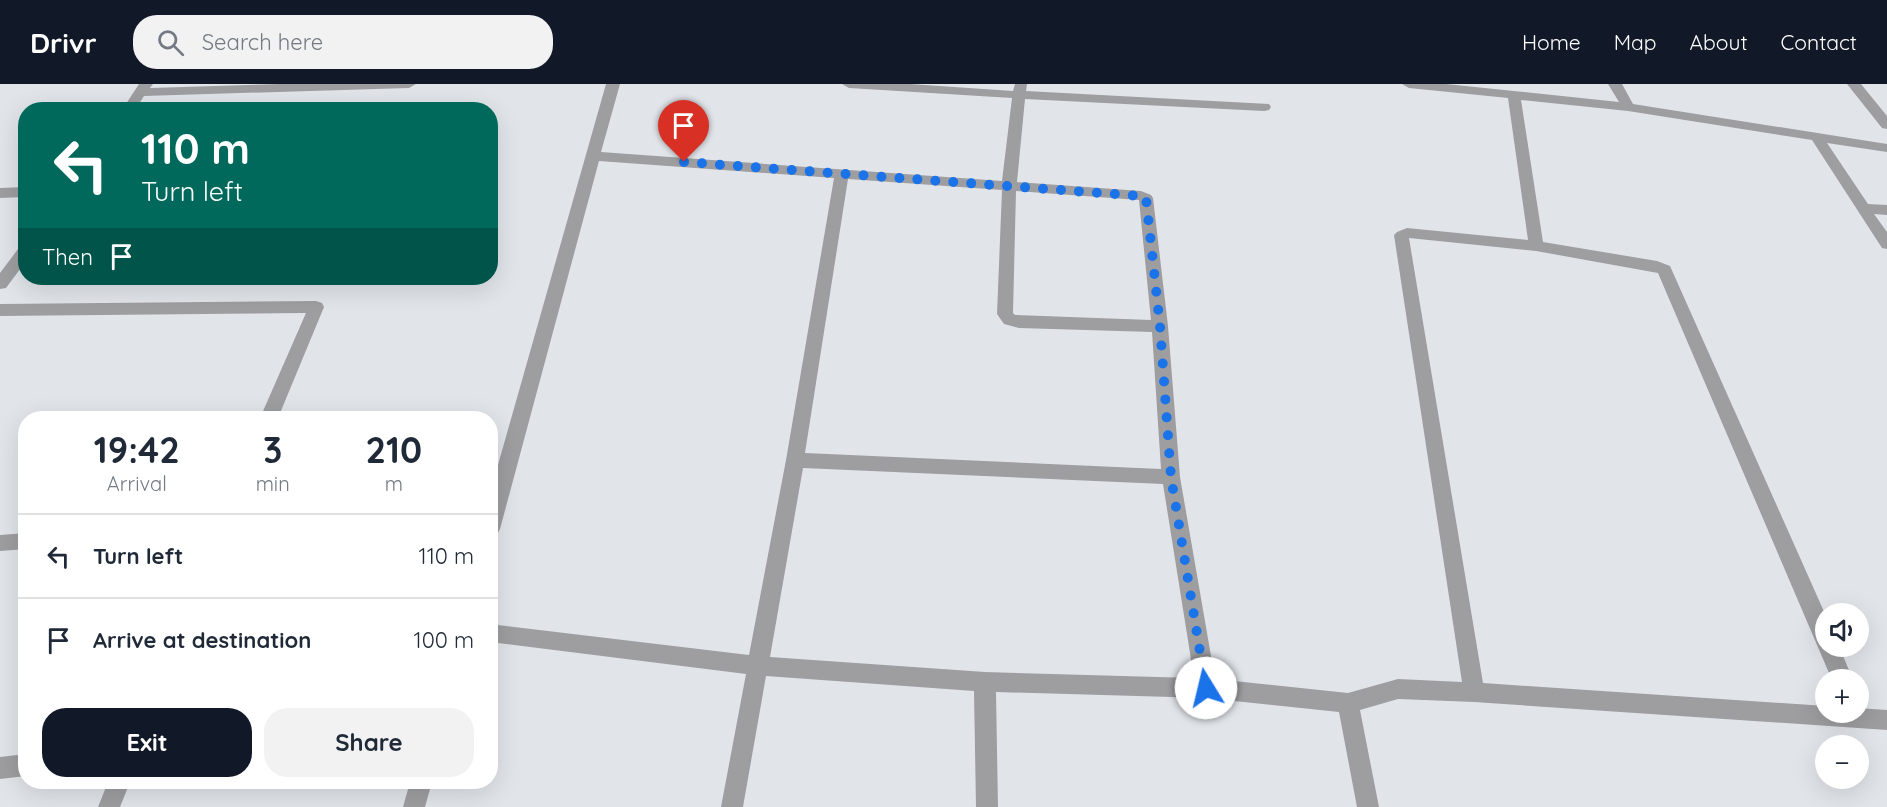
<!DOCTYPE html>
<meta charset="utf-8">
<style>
:root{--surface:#fff;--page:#f2f2f3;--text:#1f2937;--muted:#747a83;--line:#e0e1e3;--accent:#111827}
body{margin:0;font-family:Quicksand,sans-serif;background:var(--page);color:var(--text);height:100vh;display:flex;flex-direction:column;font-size:22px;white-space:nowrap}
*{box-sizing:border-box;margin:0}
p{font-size:20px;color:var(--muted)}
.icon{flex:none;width:33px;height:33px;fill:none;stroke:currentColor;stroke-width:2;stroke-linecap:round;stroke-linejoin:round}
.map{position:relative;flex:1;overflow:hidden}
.drawer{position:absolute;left:18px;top:327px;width:480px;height:378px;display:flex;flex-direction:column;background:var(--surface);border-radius:24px;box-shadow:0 6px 24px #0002}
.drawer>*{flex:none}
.guide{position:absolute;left:18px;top:18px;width:480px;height:183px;border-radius:24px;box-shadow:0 6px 24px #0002;background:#00695c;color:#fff;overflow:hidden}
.buttons{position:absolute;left:1815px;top:519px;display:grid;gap:12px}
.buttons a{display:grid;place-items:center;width:54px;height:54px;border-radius:50%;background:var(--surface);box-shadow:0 6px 24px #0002;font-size:30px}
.pin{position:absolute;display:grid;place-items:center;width:51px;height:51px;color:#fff;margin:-62px -26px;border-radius:50% 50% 50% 0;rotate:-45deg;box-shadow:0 0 6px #0007}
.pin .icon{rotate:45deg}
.me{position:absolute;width:66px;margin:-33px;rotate:351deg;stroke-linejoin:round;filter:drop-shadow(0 0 4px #0008)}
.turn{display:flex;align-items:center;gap:21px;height:126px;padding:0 24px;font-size:27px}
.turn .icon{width:78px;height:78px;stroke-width:2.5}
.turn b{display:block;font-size:42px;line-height:51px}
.then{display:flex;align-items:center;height:57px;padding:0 24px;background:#0003;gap:12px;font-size:22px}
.eta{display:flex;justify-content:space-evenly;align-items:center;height:102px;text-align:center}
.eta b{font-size:36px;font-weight:800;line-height:42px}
.primary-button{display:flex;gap:12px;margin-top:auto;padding:12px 24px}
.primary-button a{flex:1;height:69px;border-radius:24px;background:var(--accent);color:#fff;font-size:24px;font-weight:800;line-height:69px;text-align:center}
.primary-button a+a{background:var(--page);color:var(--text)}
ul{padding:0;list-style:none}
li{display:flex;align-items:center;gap:18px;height:84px;padding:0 24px;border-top:2px solid var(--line)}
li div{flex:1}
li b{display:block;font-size:22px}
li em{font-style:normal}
header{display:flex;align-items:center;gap:36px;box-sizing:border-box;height:84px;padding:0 30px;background:var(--accent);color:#fff}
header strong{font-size:28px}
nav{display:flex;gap:33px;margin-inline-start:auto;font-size:21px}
.search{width:420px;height:54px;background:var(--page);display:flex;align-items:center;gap:15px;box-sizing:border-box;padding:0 21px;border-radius:24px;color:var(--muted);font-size:22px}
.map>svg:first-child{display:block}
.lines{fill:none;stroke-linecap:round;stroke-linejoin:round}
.minor{fill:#9e9ea1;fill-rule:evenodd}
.route{stroke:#1a73e8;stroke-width:10;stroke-dasharray:0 18}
</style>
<header>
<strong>Drivr</strong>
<div class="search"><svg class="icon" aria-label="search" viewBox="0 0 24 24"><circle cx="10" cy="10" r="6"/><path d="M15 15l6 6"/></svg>Search here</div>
<nav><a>Home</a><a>Map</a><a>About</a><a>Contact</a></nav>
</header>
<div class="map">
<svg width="1887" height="723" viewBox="0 0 1887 723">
<rect width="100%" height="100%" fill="#e1e5ea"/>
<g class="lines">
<path class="minor" d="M139,0h14l-3,4 128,-4h138l-7,4 -265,8 -9,14h-13z
M606,0h14l-19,68 401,29 10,-83 -163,-10 -7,-4h68l103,7 2,-7h12l-1,7 243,13 2,3 -2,3 -5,1 -239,-12 -8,83 124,9 10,4 2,3 15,128 12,151 35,202 133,14 50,-14 64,3 -68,-447 3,-3 10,-4 121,12 -20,-142 -99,-10 -7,-4h44l173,18 -11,-18h14l11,20 254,40v8l-60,-9 41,61 19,1v10l-13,-1 13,18v17l-5,-1 -70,-108 -184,-29 -107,-11 22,142 114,19 13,5 156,350v30h13l14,34h-21l-174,-407 -122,-22 -127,-13 74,445 343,23v6h32v-4l29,2v20l-413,-28 -76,-3 -38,11 19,97h-22l-18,-95 -133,-14 -210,-6 2,115h-22l-2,-116 -208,-15 -23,131h-22l25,-133 -256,-32v-18l259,31 37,-195 48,-282 -235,-17 -99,368 -3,6 -7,2v-44zM848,95l154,11 -5,124 7,10 15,4 133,4 9,137 -356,-16zM1016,107l123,9 12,120 -136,-5 -2,-2zM803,384l360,16 31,194 -209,-6 -215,-15z
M1847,0h14l26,32v13l-5,-1z
M26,103v10l-26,1v-10z
M26,160v17l-20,27 -6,1v-16l21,-28z
M316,217l6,2 2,4 -46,111h-18l46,-105 -306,3v-12z
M26,449v16l-26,2v-16z
M26,670v22l-26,3v-22z
M108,698h22l-10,25h-22z
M410,698h22l-7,25h-22z"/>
</g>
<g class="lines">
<path class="route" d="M684,78l457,34 5,2 14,128 11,151 35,211"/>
</g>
</svg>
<div class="buttons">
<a><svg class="icon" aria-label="sound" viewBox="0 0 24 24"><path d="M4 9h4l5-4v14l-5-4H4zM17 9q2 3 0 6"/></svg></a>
<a>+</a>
<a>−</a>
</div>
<div class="pin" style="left:684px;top:78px;background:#d93025"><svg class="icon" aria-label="arrive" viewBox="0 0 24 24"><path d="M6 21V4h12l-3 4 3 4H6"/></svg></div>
<svg class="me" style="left:1206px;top:604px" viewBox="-20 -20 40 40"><circle r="19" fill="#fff"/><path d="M0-13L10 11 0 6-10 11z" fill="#1a73e8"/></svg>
<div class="guide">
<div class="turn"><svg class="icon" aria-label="left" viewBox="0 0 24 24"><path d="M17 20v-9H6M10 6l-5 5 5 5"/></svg><div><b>110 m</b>Turn left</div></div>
<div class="then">Then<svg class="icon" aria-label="arrive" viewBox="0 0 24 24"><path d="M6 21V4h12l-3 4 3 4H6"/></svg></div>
</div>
<section class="drawer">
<div class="eta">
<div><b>19:42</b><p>Arrival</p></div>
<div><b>3</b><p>min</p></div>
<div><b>210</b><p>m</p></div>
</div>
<ul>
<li><svg class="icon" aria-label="left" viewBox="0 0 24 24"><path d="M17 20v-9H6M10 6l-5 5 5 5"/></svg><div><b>Turn left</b></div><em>110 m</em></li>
<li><svg class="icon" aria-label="arrive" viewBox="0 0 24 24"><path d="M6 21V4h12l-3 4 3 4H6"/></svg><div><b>Arrive at destination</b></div><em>100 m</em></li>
</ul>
<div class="primary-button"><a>Exit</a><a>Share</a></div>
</section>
</div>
